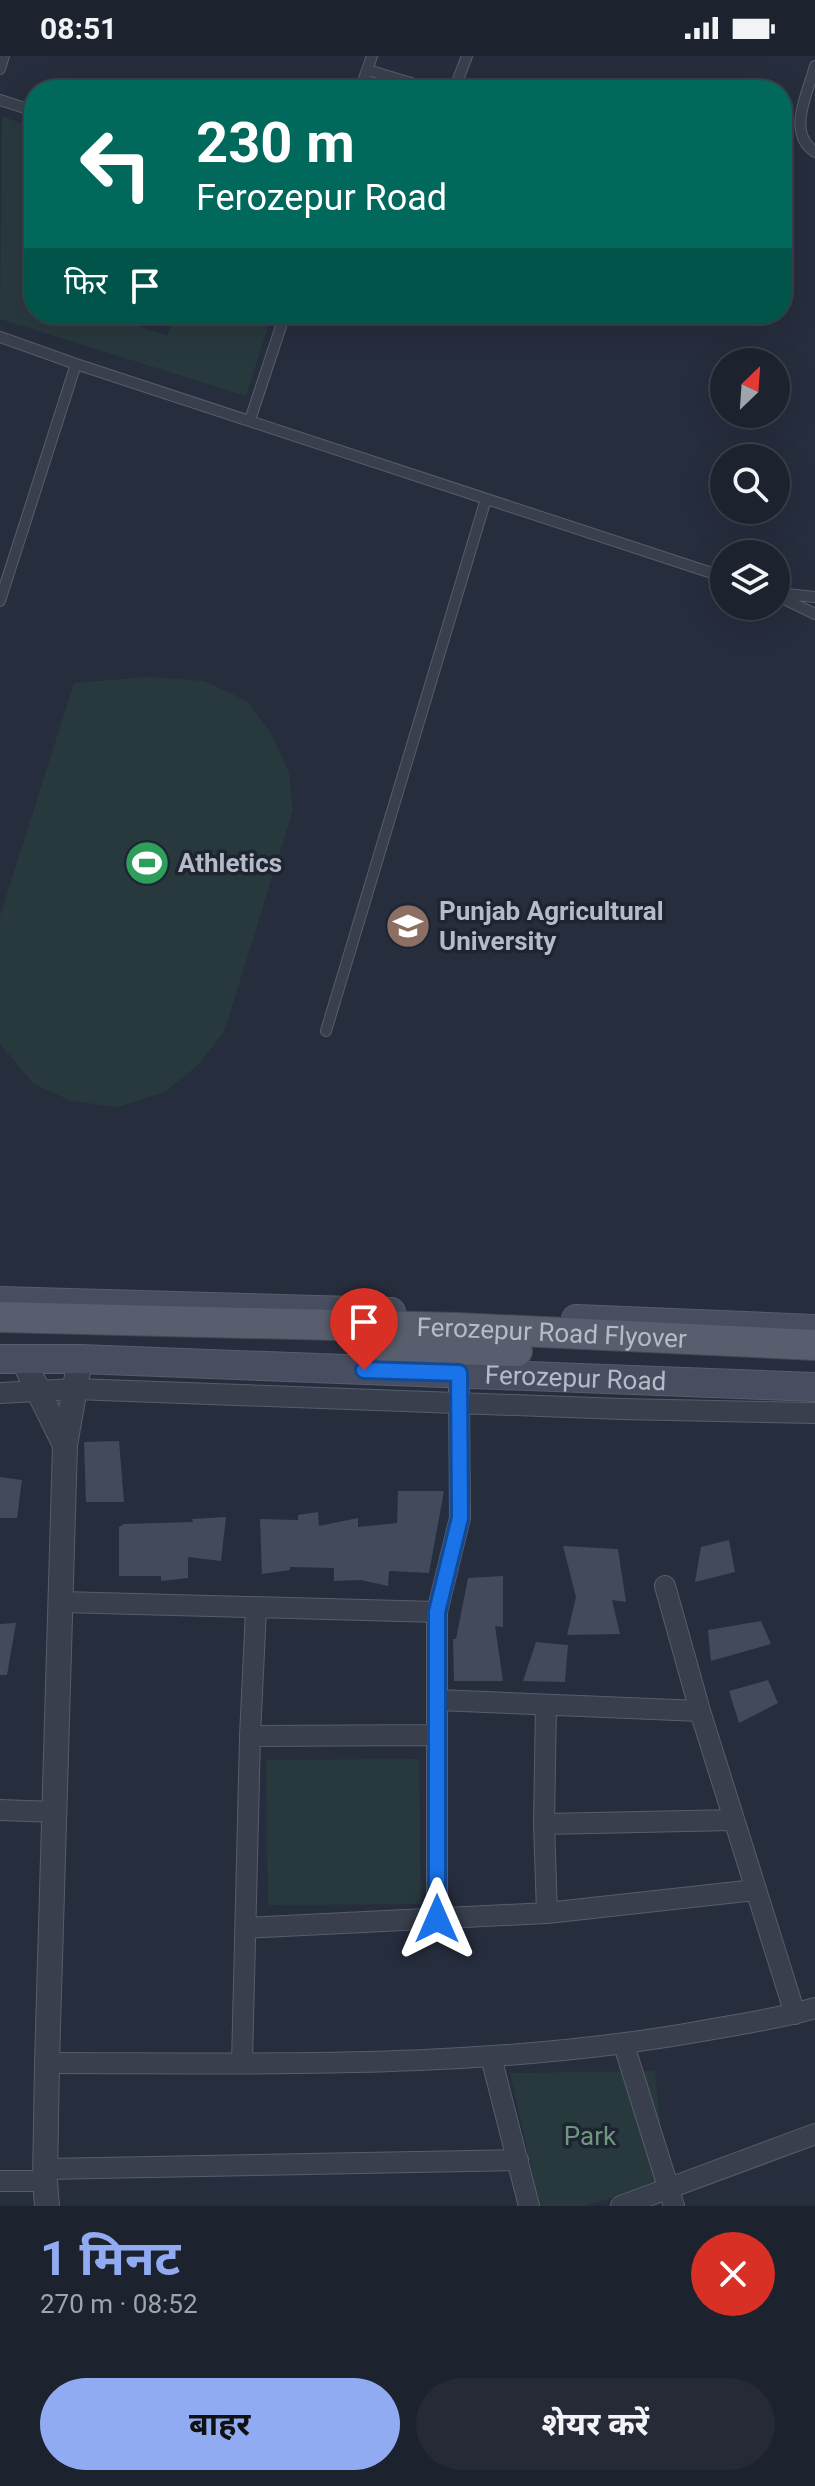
<!DOCTYPE html>
<html lang="hi">
<meta charset="utf-8">
<style>
:root{--surface:#1c222e;--page:#252a36;--text:#f1f3f6;--muted:#a0a4aa;--line:#3a3f4a;--accent:#91abf2}
body{margin:0;font-family:Roboto,"Noto Sans Devanagari",sans-serif;background:var(--page);color:var(--text);height:100vh;display:flex;flex-direction:column;font-size:30px;white-space:nowrap}
*{box-sizing:border-box;margin:0}
p{font-size:26px;color:var(--muted)}
.icon{flex:none;width:44px;height:44px;fill:none;stroke:currentColor;stroke-width:2;stroke-linecap:round;stroke-linejoin:round}
.map{position:relative;height:2150px;overflow:hidden}
.side{display:flex;flex-direction:column;background:var(--surface);flex:1}
.side>*{flex:none}
.guide{position:absolute;left:24px;top:24px;width:768px;height:244px;border-radius:32px;box-shadow:0 8px 32px #0002,0 0 0 2px var(--line);background:#00695c;color:#fff;overflow:hidden}
.needle{width:52px;rotate:25deg}
.buttons{position:absolute;left:710px;top:292px;display:grid;gap:16px}
.buttons a{display:grid;place-items:center;width:80px;height:80px;border-radius:50%;background:var(--surface);box-shadow:0 8px 32px #0002,0 0 0 2px var(--line);font-size:40px}
.pin{position:absolute;display:grid;place-items:center;width:68px;height:68px;color:#fff;margin:-82px -34px;border-radius:50% 50% 50% 0;rotate:-45deg;box-shadow:0 0 8px #0007}
.pin .icon{rotate:45deg}
.me{position:absolute;width:88px;margin:-44px;rotate:0deg;stroke-linejoin:round;filter:drop-shadow(0 0 6px #0008)}
.turn{display:flex;align-items:center;gap:28px;height:168px;padding:0 40px;font-size:36px}
.turn .icon{width:104px;height:104px;stroke-width:2.5}
.turn b{display:block;font-size:56px;line-height:68px}
.then{display:flex;align-items:center;height:76px;padding:0 40px;background:#0003;gap:16px;font-size:30px}
.round{display:grid;place-items:center;flex:none;width:84px;height:84px;border-radius:42px;background:var(--page)}
.overview{display:flex;align-items:center;justify-content:space-between;height:136px;padding:0 40px}
h1{font-size:48px;font-weight:700;line-height:60px;color:var(--accent)}
.action{display:flex;gap:16px;margin-top:auto;padding:16px 40px}
.action a{flex:1;height:92px;border-radius:48px;background:var(--accent);color:#111;font-size:32px;font-weight:700;line-height:92px;text-align:center}
.action a+a{background:var(--page);color:var(--text)}
.status{display:flex;justify-content:space-between;align-items:center;height:56px;padding:0 40px;background:var(--surface);direction:ltr}
.status svg{height:22px;fill:currentColor}
.map>svg:first-child{display:block}
.green{fill:#28393e}
.building{fill:#424b5c}
.lines{fill:none;stroke-linecap:round;stroke-linejoin:round}
.service-casing{stroke:#575d6b;stroke-width:12}
.minor-casing{stroke:#575d6b;stroke-width:22}
.tertiary-casing{stroke:#575d6b;stroke-width:26}
.secondary-casing{stroke:#575d6b;stroke-width:30}
.primary-casing{stroke:#434856;stroke-width:32}
.service{stroke:#3a3f4d;stroke-width:10}
.minor{stroke:#3a3f4d;stroke-width:20}
.tertiary{stroke:#3a3f4d;stroke-width:24}
.secondary{stroke:#484e60;stroke-width:28}
.primary{stroke:#585e6d;stroke-width:30}
.route-casing{stroke:#114b97;stroke-width:20}
.route{stroke:#1a73e8;stroke-width:14}
.labels{text-anchor:middle;stroke-width:7;stroke-linejoin:round;paint-order:stroke}
.poi-label{font-size:26px;font-weight:bold;fill:#b6bbc8;stroke:#1e2432;text-anchor:start}
.street-label{font-size:26px;fill:#b6bbc8;stroke:#1e2432}
.park-label{font-size:26px;fill:#6e987c;stroke:#1e2432}
</style>
<div class="status"><b>08:51</b><svg viewBox="0 0 49 12"><path d="M0 12V9h3v3zM5 12V6h3v6zM10 12V3h3v9zM15 12V0h3v12zM26 1h20v11H26zM47 4h2v5h-2z"/></svg></div>
<div class="map">
<svg width="815" height="2150" viewBox="0 0 815 2150">
<rect width="100%" height="100%" fill="#262d3d"/>
<path class="green" d="M2,60l32,12v53l-10,30 10,3v100h69l64,22 8,-22h97l-26,82 -246,-77z
M148,621l56,4 43,20 24,32 18,40 4,37 -69,222 -27,34 -32,26 -47,15 -47,-6 -37,-17 -34,-40v-128l74,-233z
M419,1703l2,145 -153,1 -2,-145z
M655,2015l11,111 -82,24h-44l-30,-133z"/>
<path class="building" d="M119,1385l5,61h-38l-2,-60z
M0,1421l22,3 -5,38h-17z
M398,1435h46l-15,82 -40,-2 -1,15 -27,-6 -27,1v-13l-44,-1v3l-28,4 -2,-55 38,1v-5l20,-3 1,14 39,-8v9l39,-4z
M226,1461l-5,44 -33,-4v21l-27,3v-5h-42v-49l5,-3 69,-2 -1,-3z
M729,1484l6,32 -40,10 6,-35z
M563,1490l55,3 8,53 -14,-2 8,34 -53,1 9,-38z
M503,1520v51l-8,-1 8,55h-49l-1,-42h3l12,-61z
M761,1565l10,23 -60,17 -3,-31z
M16,1567l-9,52h-7v-51z
M536,1586l32,3 -3,37 -42,-1z
M768,1624l10,23 -39,20 -10,-32z"/>
<g class="lines">
<g class="service-casing">
<path id="service" d="M815,10c-7,27 -29,67 0,86
M0,13l4,-13
M368,14l66,20
M360,34l12,-34
M450,34l7,-8 10,-26
M0,44l34,11
M0,281l76,27 648,213
M250,364l35,-106
M778,537l37,4
M776,539l39,19
M0,545l76,-237
M326,975l160,-532"/>
</g>
<g class="minor-casing">
<path id="minor" d="M0,1337l75,-4 546,20 194,4
M665,1530l35,125 95,303
M62,1546l375,10
M437,1644l263,11
M546,1649l-2,119 3,89
M250,1680l187,-1
M0,1754l56,2
M544,1768l190,-4
M437,1863v-307l23,-94 -1,-128
M246,1872l301,-15 208,-23
M624,1989l50,161
M491,2001l38,149
M47,2007c218,0 440,7 655,-32 38,-7 76,-12 113,-23
M242,2007l8,-327 6,-127
M45,2113l473,-9
M0,2125h45
M621,2150l194,-72"/>
</g>
<g class="tertiary-casing">
<path id="tertiary" d="M23,1304l42,85
M47,2150l-2,-25 2,-118 18,-618 15,-86"/>
</g>
<g class="secondary-casing">
<g id="secondary">
<path d="M0,1245l391,11"/>
<path d="M576,1263l239,10"/>
<path id="s1" d="M0,1303h80l735,28"/>
</g>
</g>
<g class="primary-casing">
<g id="primary">
<path id="s2" d="M0,1261l458,11 357,17"/>
<path d="M385,1291l132,4"/>
</g>
</g>
<use href="#service" class="service"/>
<use href="#minor" class="minor"/>
<use href="#tertiary" class="tertiary"/>
<use href="#secondary" class="secondary"/>
<use href="#primary" class="primary"/>
</g>
<g class="lines">
<g class="route-casing">
<path id="route" d="M364,1314l95,3 1,145 -23,94v307"/>
</g>
<use href="#route" class="route"/>
</g>
<defs>
<g id="stadium-disc" transform="scale(2.3)"><circle r="9.5" fill="#2e9e5b" stroke="#1e2432"/><path d="M0-5a6.5 5 0 1 0 0 10a6.5 5 0 1 0 0-10ZM-3.5-1.8h7v3.6h-7Z" fill="#fff"/></g>
<g id="university-disc" transform="scale(2.3)"><circle r="9.5" fill="#8d6e63" stroke="#1e2432"/><path d="M0-5L7-2L0 1L-7-2ZM-4 1L0 2.5L4 1V4Q0 6-4 4Z" fill="#fff"/></g>
</defs>
<g fill-rule="evenodd">
<use href="#stadium-disc" x="147" y="807"/>
<use href="#university-disc" x="408" y="870"/>
</g>
<g class="labels">
<g class="poi-label">
<text x="178" y="816">Athletics</text>
<text x="439" y="864">Punjab Agricultural<tspan x="439" dy="30">University</tspan></text>
</g>
<g class="street-label">
<text dy="9" stroke="none"><textPath href="#s2" startOffset="552">Ferozepur Road Flyover</textPath></text>
<text dy="9" stroke="none"><textPath href="#s1" startOffset="576">Ferozepur Road</textPath></text>
</g>
<g class="park-label">
<text x="590" y="2089">Park</text>
</g>
</g>
</svg>
<div class="buttons">
<a><svg class="needle" viewBox="-14 -14 28 28"><path d="M0-13l5 13h-10z" fill="#e53935"/><path d="M0 13l5-13h-10z" fill="#a0a4aa"/></svg></a>
<a><svg class="icon" aria-label="search" viewBox="0 0 24 24"><circle cx="10" cy="10" r="6"/><path d="M15 15l6 6"/></svg></a>
<a><svg class="icon" aria-label="layers" viewBox="0 0 24 24"><path d="M12 4l9 5-9 5-9-5zM3 14l9 5 9-5"/></svg></a>
</div>
<div class="pin" style="left:364px;top:1314px;background:#d93025"><svg class="icon" aria-label="arrive" viewBox="0 0 24 24"><path d="M6 21V4h12l-3 4 3 4H6"/></svg></div>
<svg class="me" style="left:437px;top:1863px" viewBox="-20 -20 40 40"><path d="M0-17L14 15 0 8-14 15z" fill="#1a73e8" stroke="#fff" stroke-width="4"/></svg>
<div class="guide">
<div class="turn"><svg class="icon" aria-label="left" viewBox="0 0 24 24"><path d="M17 20v-9H6M10 6l-5 5 5 5"/></svg><div><b>230 m</b>Ferozepur Road</div></div>
<div class="then">फिर<svg class="icon" aria-label="arrive" viewBox="0 0 24 24"><path d="M6 21V4h12l-3 4 3 4H6"/></svg></div>
</div>
</div>
<section class="side">
<div class="overview"><div><h1>1 मिनट</h1><p>270 m · 08:52</p></div><a class="round" style="background:#d93025;color:#fff"><svg class="icon" aria-label="close" viewBox="0 0 24 24"><path d="M6 6l12 12M18 6L6 18"/></svg></a></div>
<div class="action"><a>बाहर</a><a>शेयर करें</a></div>
</section>
